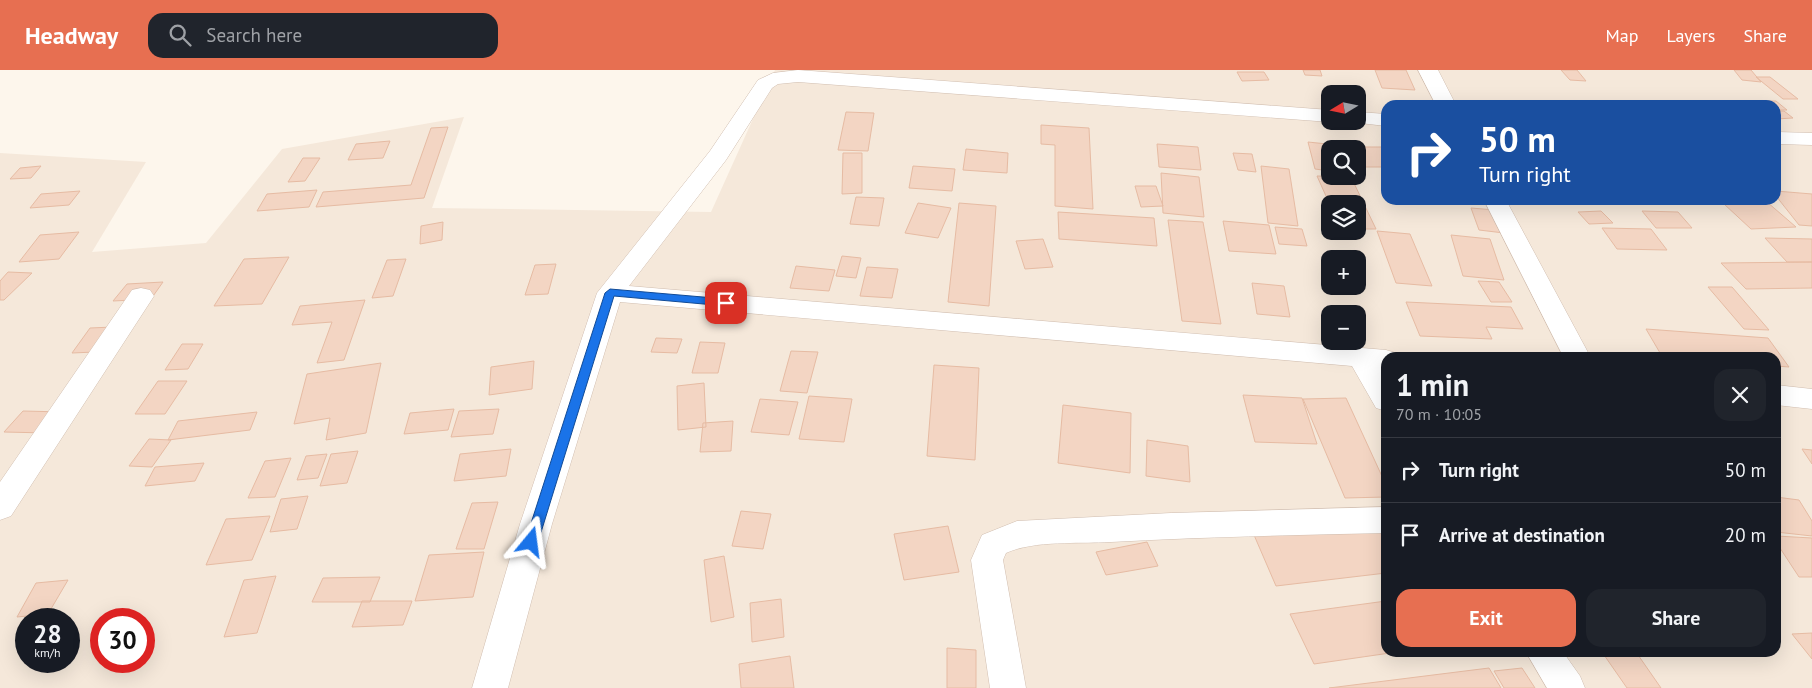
<!DOCTYPE html>
<meta charset="utf-8">
<style>
:root{--surface:#171b24;--page:#20242c;--text:#f1f3f6;--muted:#9ea1a6;--line:#363941;--accent:#e76f51}
body{margin:0;font-family:"PT Sans",sans-serif;background:var(--page);color:var(--text);height:100vh;display:flex;flex-direction:column;font-size:19px;white-space:nowrap}
*{box-sizing:border-box;margin:0}
p{font-size:16px;color:var(--muted)}
.icon{flex:none;width:28px;height:28px;fill:none;stroke:currentColor;stroke-width:2;stroke-linecap:round;stroke-linejoin:round}
.map{position:relative;flex:1;overflow:hidden}
.panel{position:absolute;left:1381px;top:282px;width:400px;height:305px;display:flex;flex-direction:column;background:var(--surface);border-radius:15px;box-shadow:0 5px 20px #0002}
.panel>*{flex:none}
.hud{position:absolute;left:1381px;top:30px;width:400px;height:105px;border-radius:15px;box-shadow:0 5px 20px #0002;background:#1a4fa0;color:#fff;overflow:hidden}
.needle{width:32px;rotate:260deg}
.buttons{position:absolute;left:1321px;top:15px;display:grid;gap:10px}
.buttons a{display:grid;place-items:center;width:45px;height:45px;border-radius:10px;background:var(--surface);box-shadow:0 5px 20px #0002;font-size:25px}
.speed{position:absolute;left:15px;top:538px;display:flex;gap:10px;font-size:25px;font-weight:700;text-align:center}
.speed>*{display:grid;place-content:center;width:65px;height:65px;border-radius:50%;background:var(--surface);box-shadow:0 5px 20px #0002;line-height:1}
.speed small{font-size:12px;font-weight:400}
.speed .limit{border:8px solid #d22;background:#fff;color:#111}
.pin{position:absolute;display:grid;place-items:center;width:42px;height:42px;color:#fff;margin:-21px;border-radius:10px;box-shadow:0 2px 8px #0006}
.me{position:absolute;width:55px;margin:-28px;rotate:16deg;stroke-linejoin:round;filter:drop-shadow(0 0 4px #0008)}
.turn{display:flex;align-items:center;gap:18px;height:105px;padding:0 15px;font-size:22px}
.turn .icon{width:65px;height:65px;stroke-width:2.5}
.turn b{display:block;font-size:35px;line-height:42px}
.round{display:grid;place-items:center;flex:none;width:52px;height:52px;border-radius:15px;background:var(--page)}
.headline{display:flex;align-items:center;justify-content:space-between;height:85px;padding:0 15px}
h1{font-size:30px;font-weight:700;line-height:38px}
.action{display:flex;gap:10px;margin-top:auto;padding:10px 15px}
.action a{flex:1;height:58px;border-radius:15px;background:var(--accent);color:#fff;font-size:20px;font-weight:700;line-height:58px;text-align:center}
.action a+a{background:var(--page);color:var(--text)}
ul{padding:0;list-style:none}
li{display:flex;align-items:center;gap:15px;height:65px;padding:0 15px;border-top:1px solid var(--line)}
li div{flex:1}
li b{display:block;font-size:19px}
li em{font-style:normal}
header{display:flex;align-items:center;gap:30px;box-sizing:border-box;height:70px;padding:0 25px;background:var(--accent);color:#fff}
header strong{font-size:24px}
nav{display:flex;gap:28px;margin-inline-start:auto;font-size:18px}
.search{width:350px;height:45px;background:var(--page);display:flex;align-items:center;gap:12px;box-sizing:border-box;padding:0 18px;border-radius:15px;color:var(--muted);font-size:19px}
.map>svg:first-child{display:block}
.residential{fill:#f5e8da;fill-rule:evenodd}
.building{fill:#f3d5c3;stroke:#e6bba3}
.lines{fill:none;stroke-linecap:round;stroke-linejoin:round}
.minor-casing{stroke:#d1beb0;stroke-width:1}
.minor{fill:#fff;fill-rule:evenodd}
.route{fill:#1a73e8;stroke:#114b97}
</style>
<header>
<strong>Headway</strong>
<div class="search"><svg class="icon" aria-label="search" viewBox="0 0 24 24"><circle cx="10" cy="10" r="6"/><path d="M15 15l6 6"/></svg>Search here</div>
<nav><a>Map</a><a>Layers</a><a>Share</a></nav>
</header>
<div class="map">
<svg width="1812" height="618" viewBox="0 0 1812 618">
<rect width="100%" height="100%" fill="#fdf6ec"/>
<path class="residential" d="M775,0h1037v618h-1812v-535l146,9 -54,90 114,-9 76,-94 182,-32 -32,91 279,4zM1330,24h28v27h-28zM1386,35h390v95h-390zM1330,79h28v27h-28zM1330,134h28v27h-28zM1330,189h28v27h-28zM1330,244h28v27h-28zM1386,288h390v294h-390zM26,549h43v42h-43zM101,549h43v42h-43z"/>
<path class="building" d="M1303,0h17l2,6 -17,-1z
M1375,0h31l9,20 -33,-2z
M1561,0h16l9,11 -16,-1z
M1734,0h17l10,12 -19,-2z
M1237,2h27l5,8 -27,1z
M1756,7h14l28,22h-15z
M1747,31h29l11,9h-11v-5h-24z
M1776,41h8l9,7 -17,1z
M846,42l28,1 -6,38 -30,-1z
M1041,55l48,3 4,81 -38,-3v-61l-14,-1z
M448,57l-24,71 -108,9 7,-15 88,-7 20,-57z
M390,71l-7,17 -35,2 8,-16z
M1308,72l38,4 1,3h-17v22l-15,-2z
M1157,74l41,3 3,23 -42,-3z
M1346,77h40v20h-28v-18h-10z
M966,79l42,4 -1,20 -44,-3z
M843,83h19v40l-20,1z
M1233,83l19,1 4,18 -18,-2z
M303,88h17l-15,23 -17,1z
M41,96l-10,12 -21,1 10,-11z
M913,96l42,3 -3,22 -43,-3z
M1261,96l28,3 9,57 -30,-3z
M1161,103l38,4 5,40 -41,-4z
M1317,106l34,1 25,52h-18v-25l-28,1z
M1135,116h21l7,20 -22,1z
M317,120l-8,17 -52,4 10,-17z
M80,121l-11,14 -39,3 11,-14z
M1776,121l36,3v32l-13,-1 -23,-29z
M856,127l28,1 -5,28 -29,-2z
M1767,132l29,25 -45,2 -27,-25z
M918,133l33,5 -13,30 -33,-5z
M959,133l37,3 -7,100 -41,-4z
M1471,138l24,2 9,23 -25,-3z
M1601,141l12,12 -24,1 -11,-12z
M1642,141l36,1 14,16h-36z
M1058,142l96,6 3,28 -98,-7z
M1168,150l35,2 18,102 -39,-3z
M1223,151l46,4 7,29 -47,-3z
M443,152l-1,18 -22,4 1,-18z
M1275,157l27,2 5,17 -28,-2z
M1602,158l49,1 16,21 -50,-1z
M1377,161l33,3 22,52 -36,-3z
M79,162l-20,27 -40,3 21,-27z
M1451,165l39,4 14,41 -41,-4z
M1765,168l47,1v23h-25z
M1043,169l10,28 -28,2 -9,-28z
M842,186l19,2 -5,20 -20,-2z
M289,187l-27,47 -48,2 30,-47z
M406,189l-13,37 -21,2 15,-38z
M1812,192v26l-66,1 -25,-26z
M556,194l-8,30 -23,1 10,-30z
M796,196l39,4 -6,21 -39,-3z
M867,197l31,2 -6,29 -32,-2z
M8,202l24,1 -28,27h-4v-19z
M1478,211l21,1 13,20h-21z
M163,212l-12,17 -38,2 14,-17z
M1252,213l32,3 6,31 -33,-3z
M1708,217h24l37,43 -25,-1z
M365,230l-21,60 -27,3 15,-41 -40,3 8,-19z
M1406,232l105,5 12,22 -37,-2 6,12 -72,-3z
M113,257l-18,25 -23,1 18,-25z
M1646,259l122,9 21,29 -13,-1v-8h-113z
M656,268l26,1 -5,14 -26,-1z
M700,272l25,1 -7,30h-26z
M182,274h21l-15,25 -23,1z
M791,281l27,1 -11,41 -27,-2z
M534,291l-2,28 -43,6 2,-28z
M381,293l-15,70 -40,7 4,-22 -36,6 13,-50z
M934,295l45,3 -4,92 -48,-4z
M158,311h29l-22,33h-30z
M704,313l2,44 -28,3 -1,-44z
M1243,325l59,3 15,46 -62,-2z
M809,326l43,3 -8,43 -45,-3z
M1346,328l40,87v12l-41,1 -42,-99z
M760,329l38,3 -9,33 -38,-3z
M1063,335l68,8 -1,60 -72,-10z
M454,339l-6,21 -44,4 6,-21z
M499,339l-6,25 -42,3 8,-26z
M23,341l41,1 -17,21 -43,-1z
M257,342l-7,18 -82,10 10,-19z
M733,351l-2,30 -31,1 3,-29z
M149,369l22,1 -19,27 -23,-1z
M1147,370l41,6 2,36 -44,-6z
M511,379l-5,27 -52,5 6,-27z
M1802,379l10,1v14z
M358,381l-11,32 -27,3 11,-32z
M327,384l-9,24 -21,2 9,-24z
M291,388l-16,39 -27,1 17,-37z
M204,393l-9,18 -50,5 10,-19z
M308,426l-11,33 -27,3 11,-33z
M1776,427l23,3 13,21v15l-36,-4z
M498,432l-14,47h-28l16,-46z
M741,441l30,3 -8,35 -31,-3z
M270,446l-18,44 -46,5 20,-46z
M1386,451v52l-110,13 -22,-51z
M948,456l11,46 -55,8 -10,-46z
M1776,466l36,2v39h-13l-23,-35z
M1147,472l11,24 -52,9 -10,-23z
M484,482l-11,45 -58,4 14,-46z
M724,486l10,61 -23,5 -7,-62z
M276,506l-19,57 -33,4 20,-57z
M380,507l-10,25h-58l11,-24z
M68,510l-20,34 -31,3 19,-34z
M781,529l3,38 -32,5 -2,-39z
M362,531h50l-9,24 -51,2z
M1386,531v51h11l-83,12 -24,-50z
M1812,563v26l-20,-25z
M947,578l29,2v38h-29z
M1602,582h34l25,36h-34z
M790,586l4,32h-53l-2,-24z
M1489,598l12,20h-172z
M1522,598l13,20h-31l-10,-17z"/>
<g class="lines">
<g class="minor-casing">
<path id="minor" d="M798,0l532,40v11h3l-3,1 -532,-40 -20,2 -6,4 -46,72 -97,126 757,64 10,3 2,5h-12v11h-5l5,9v33l-10,-3 -24,-42 -732,-64 -68,222 -44,164h-36l48,-164 77,-231 113,-142 48,-71 15,-7z
M1418,0h20l18,35h-20z
M1358,42l28,2v12l-35,-4 7,-1z
M1776,62l36,1v12l-36,-1z
M1484,130h22l85,158h-27z
M141,218l9,2 4,6 -143,220 -11,4v-38l132,-192z
M1776,315l36,4v20l-36,-4z
M1386,437v26c-92,2 -183,4 -275,9 -32,2 -76,-2 -105,11l-3,7 23,128h-36l-19,-128 11,-25 35,-14 154,-8z
M1526,582h37l17,24 5,12h-38z"/>
</g>
<use href="#minor" class="minor"/>
</g>
<path class="route" d="M610,219l116,10 5,4 -5,3 -112,-10 -76,246 -2,4 -5,2 -4,-2 -2,-4 80,-249z"/>
</svg>
<div class="buttons">
<a><svg class="needle" viewBox="-14 -14 28 28"><path d="M0-13l5 13h-10z" fill="#e53935"/><path d="M0 13l5-13h-10z" fill="#9ea1a6"/></svg></a>
<a><svg class="icon" aria-label="search" viewBox="0 0 24 24"><circle cx="10" cy="10" r="6"/><path d="M15 15l6 6"/></svg></a>
<a><svg class="icon" aria-label="layers" viewBox="0 0 24 24"><path d="M12 4l9 5-9 5-9-5zM3 14l9 5 9-5"/></svg></a>
<a>+</a>
<a>−</a>
</div>
<div class="speed"><div>28<small>km/h</small></div><div class="limit">30</div></div>
<div class="pin" style="left:726px;top:233px;background:#d93025"><svg class="icon" aria-label="arrive" viewBox="0 0 24 24"><path d="M6 21V4h12l-3 4 3 4H6"/></svg></div>
<svg class="me" style="left:531px;top:472px" viewBox="-20 -20 40 40"><path d="M0-17L14 15 0 8-14 15z" fill="#1a73e8" stroke="#fff" stroke-width="4"/></svg>
<div class="hud">
<div class="turn"><svg class="icon" aria-label="right" viewBox="0 0 24 24"><path d="M7 20v-9h11M14 6l5 5-5 5"/></svg><div><b>50 m</b>Turn right</div></div>
</div>
<section class="panel">
<div class="headline"><div><h1>1 min</h1><p>70 m · 10:05</p></div><a class="round"><svg class="icon" aria-label="close" viewBox="0 0 24 24"><path d="M6 6l12 12M18 6L6 18"/></svg></a></div>
<ul>
<li><svg class="icon" aria-label="right" viewBox="0 0 24 24"><path d="M7 20v-9h11M14 6l5 5-5 5"/></svg><div><b>Turn right</b></div><em>50 m</em></li>
<li><svg class="icon" aria-label="arrive" viewBox="0 0 24 24"><path d="M6 21V4h12l-3 4 3 4H6"/></svg><div><b>Arrive at destination</b></div><em>20 m</em></li>
</ul>
<div class="action"><a>Exit</a><a>Share</a></div>
</section>
</div>
